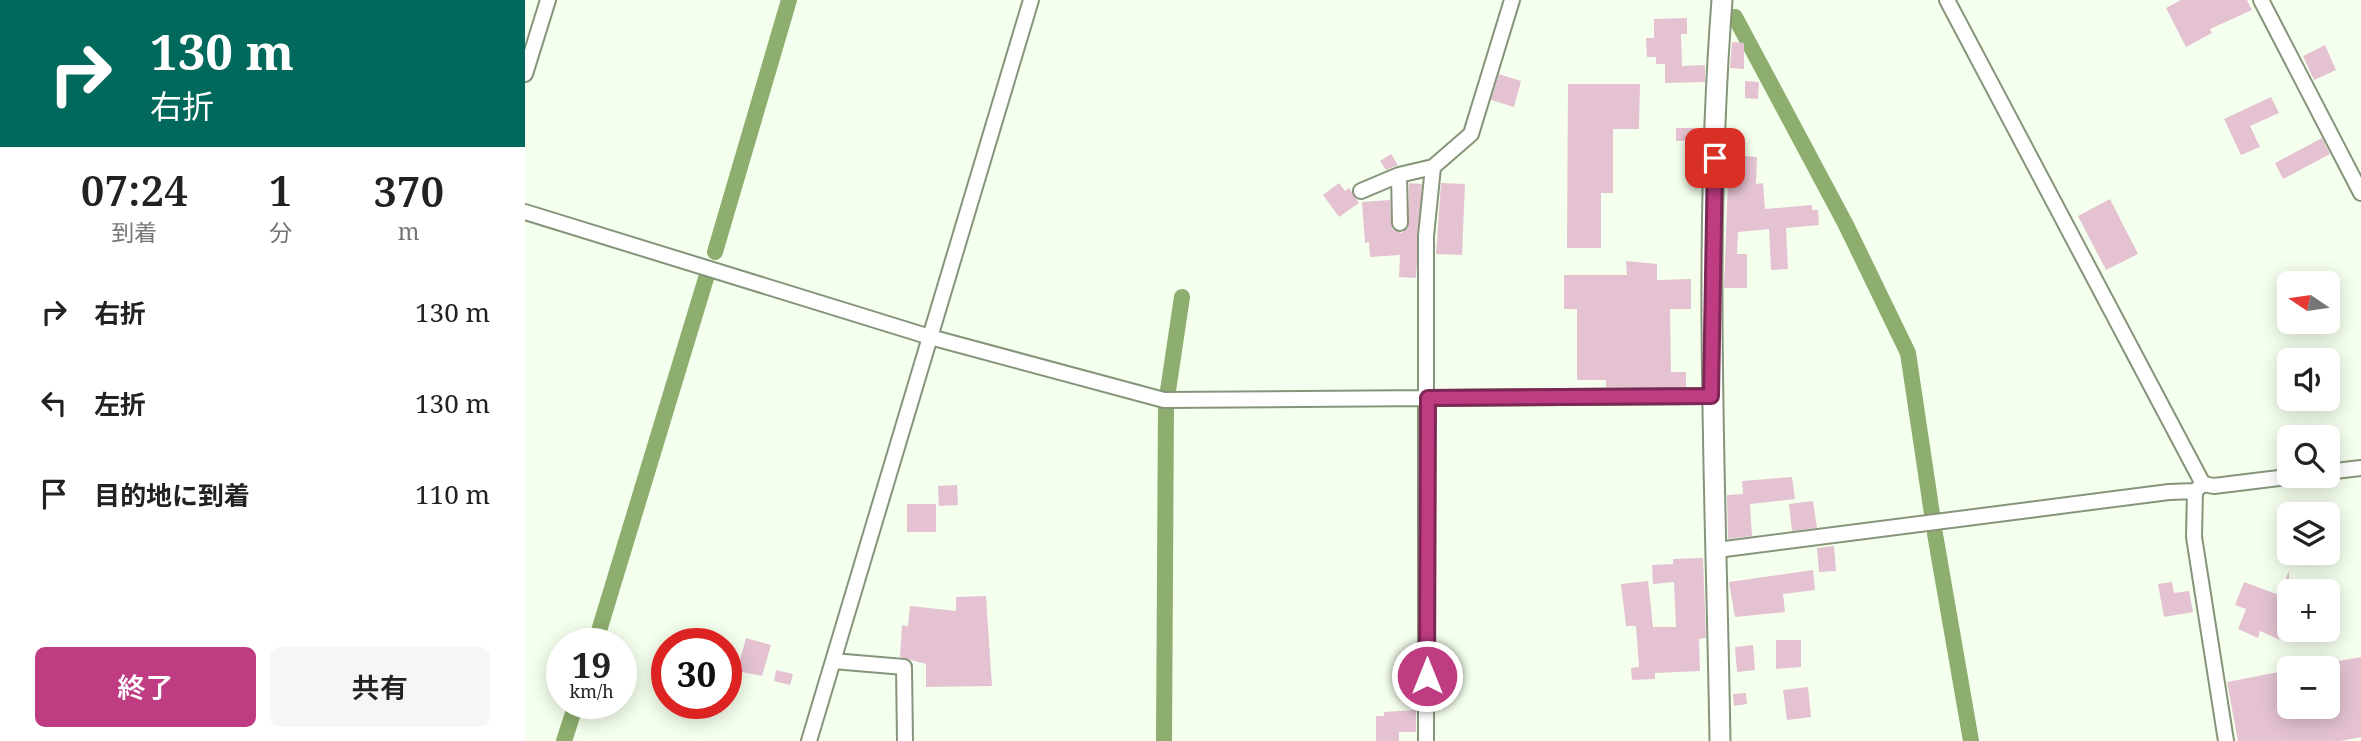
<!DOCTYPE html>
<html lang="ja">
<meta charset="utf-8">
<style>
:root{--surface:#fff;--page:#f6f6f6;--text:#222;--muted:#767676;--accent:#bf3c83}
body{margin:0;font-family:"Noto Serif","Noto Sans JP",serif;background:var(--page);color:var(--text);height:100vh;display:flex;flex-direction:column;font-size:26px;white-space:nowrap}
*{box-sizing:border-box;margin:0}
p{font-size:23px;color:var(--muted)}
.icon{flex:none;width:38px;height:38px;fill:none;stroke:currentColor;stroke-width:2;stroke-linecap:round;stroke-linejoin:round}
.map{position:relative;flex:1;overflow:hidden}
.drawer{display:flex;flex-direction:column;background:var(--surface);width:525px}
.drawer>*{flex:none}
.guide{background:#00695c;color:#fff;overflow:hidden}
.needle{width:46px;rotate:283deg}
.controls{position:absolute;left:1752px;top:271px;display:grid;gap:14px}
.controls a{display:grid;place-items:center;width:63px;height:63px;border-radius:10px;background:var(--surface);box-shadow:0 4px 18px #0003;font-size:35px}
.speed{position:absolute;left:21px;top:628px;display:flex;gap:14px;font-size:35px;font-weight:700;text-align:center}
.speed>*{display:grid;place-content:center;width:91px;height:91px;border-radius:50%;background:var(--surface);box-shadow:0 4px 18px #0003;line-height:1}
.speed small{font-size:18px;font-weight:400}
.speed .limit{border:10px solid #d22;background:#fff;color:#111}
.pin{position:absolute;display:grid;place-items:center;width:60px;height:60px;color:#fff;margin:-30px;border-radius:14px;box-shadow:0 4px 10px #0006}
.me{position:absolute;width:77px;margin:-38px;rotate:0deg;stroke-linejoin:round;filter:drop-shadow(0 0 5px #0008)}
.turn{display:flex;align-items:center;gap:24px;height:147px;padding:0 35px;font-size:32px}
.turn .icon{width:91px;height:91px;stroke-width:2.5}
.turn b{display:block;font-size:49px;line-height:60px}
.eta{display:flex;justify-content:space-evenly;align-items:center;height:119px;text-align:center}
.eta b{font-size:42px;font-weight:600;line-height:49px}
.cta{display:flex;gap:14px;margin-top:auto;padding:14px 35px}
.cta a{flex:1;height:80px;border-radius:10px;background:var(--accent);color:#fff;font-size:28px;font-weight:600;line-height:80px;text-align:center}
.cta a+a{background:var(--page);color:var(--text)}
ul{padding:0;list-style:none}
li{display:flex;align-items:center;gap:21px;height:91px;padding:0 35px}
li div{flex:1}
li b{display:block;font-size:26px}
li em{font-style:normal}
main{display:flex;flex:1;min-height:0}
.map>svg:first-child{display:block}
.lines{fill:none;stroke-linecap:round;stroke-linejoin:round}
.canal{stroke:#8dae6f;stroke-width:16}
.building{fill:#e4c2d1}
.street-casing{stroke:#86957a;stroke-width:18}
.secondary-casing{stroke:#86957a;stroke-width:23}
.street{stroke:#fff;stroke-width:14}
.secondary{stroke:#fff;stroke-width:19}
.route-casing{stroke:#7c2755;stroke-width:18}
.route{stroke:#bf3c83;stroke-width:12}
</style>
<main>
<section class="drawer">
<div class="guide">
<div class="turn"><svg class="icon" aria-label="right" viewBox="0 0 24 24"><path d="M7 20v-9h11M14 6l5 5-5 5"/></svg><div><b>130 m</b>右折</div></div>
</div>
<div class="eta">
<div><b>07:24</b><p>到着</p></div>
<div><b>1</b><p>分</p></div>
<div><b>370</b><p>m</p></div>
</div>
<ul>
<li><svg class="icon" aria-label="right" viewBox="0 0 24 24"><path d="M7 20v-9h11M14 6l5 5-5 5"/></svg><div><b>右折</b></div><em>130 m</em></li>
<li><svg class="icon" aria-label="left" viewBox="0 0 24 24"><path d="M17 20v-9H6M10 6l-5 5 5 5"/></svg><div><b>左折</b></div><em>130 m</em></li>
<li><svg class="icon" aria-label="arrive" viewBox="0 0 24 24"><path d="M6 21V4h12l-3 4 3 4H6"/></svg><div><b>目的地に到着</b></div><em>110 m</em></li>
</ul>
<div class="cta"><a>終了</a><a>共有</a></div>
</section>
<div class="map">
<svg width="1836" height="741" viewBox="0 0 1836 741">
<rect width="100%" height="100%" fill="#f5ffed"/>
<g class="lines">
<path class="canal" d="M1210,17l111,208 62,128 24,161
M190,252l74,-252
M1410,534l36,207
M70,644l112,-369
M39,741l12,-37
M639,741l2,-337 16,-107"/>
</g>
<path class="building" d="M1656,0h66l5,10 -42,19 2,4 -26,14 -20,-39z
M1162,18v16h-6l1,32 23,-1v17l-40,1v-19h-9v-7h-9l-1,-19h8v-19z
M1207,42l12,1v26l-14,-1z
M1800,45l11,25 -22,10 -11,-24z
M974,74l22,7 -7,26 -23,-7z
M1220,81l14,1 -1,17 -13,-1z
M1043,84h72l-1,45h-26v64h-12v55h-34z
M1746,97l8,16 -29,13 10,21 -19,8 -17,-36z
M1151,128h19l1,12 -20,1z
M1797,138l8,16 -47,25 -8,-16z
M866,154l7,11 -12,5 -6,-9z
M1204,155l28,2 -1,27 7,-1 2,26 47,-4v5h6l1,15 -33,3 2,41 -17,1 -2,-41 -31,3 -1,22h10v34h-23z
M814,183l6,8 4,-3 10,15 -20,14 -16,-22z
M884,183l13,1 -6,94 -17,-1 1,-22 -30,2 -1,-15 -4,1 -3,-41 28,-2 2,29 9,4 7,-5z
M916,183l24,1 -3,71 -26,-1z
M1585,199l28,55 -32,16 -28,-54z
M1101,261l31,3v16l34,-1v30h-21l1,63h15v15h-80v-7h-29v-71h-13v-34h63z
M1267,477l3,22 -45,5 2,32 -24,3 -1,-44 16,-1 -1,-13z
M432,485l1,20 -19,1 -1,-20z
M1288,501l4,27 -25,3 -3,-27z
M382,504h29v28h-29z
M1309,546l2,25 -17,1 -2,-24z
M1178,558l3,80 -7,1 1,32 -45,2v6l-23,1 -1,-12 8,-1 -3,-41h-10l-5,-42 27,-3 5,46h23l-2,-45 -21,2 -1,-19 21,-1v-5z
M1288,570l2,20 -32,4 2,18 -50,5 -6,-35z
M1764,571v57l-6,13 -23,-10 -2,7 -20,-9 8,-20 -11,-4 9,-23 35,13z
M1647,582l2,11 15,-2 4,21 -29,5 -6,-33z
M461,596l6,90 -66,1v-23l-26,-7 2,-32 6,1 2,-20 46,5v-14z
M221,638l25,7 -9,31 -25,-5z
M1251,640h25v27l-25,2z
M1228,645l2,25 -18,2 -2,-25z
M1836,657v80l-21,4h-102l-11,-59 62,-12v37h38v-44z
M251,670l17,4 -3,11 -16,-4z
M1283,687l3,30 -24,3 -4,-30z
M1221,693l1,11 -13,2 -1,-12z
M891,710v22h-17v9h-23v-25h8v-4z"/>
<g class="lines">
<g class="street-casing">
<path id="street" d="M1422,0l256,484
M1736,0l100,193
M0,74l23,-74
M874,175l1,48
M836,191l38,-16 34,-8
M0,212l405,125 234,63 547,-4
M1802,472l34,-4
M1678,484l11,2 81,-10
M1670,491l-1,46 32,204
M1192,550l452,-58 26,-1 8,-7
M308,661l71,6 1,74
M284,741l222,-741
M901,741v-505l7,-69 38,-33 41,-134"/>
</g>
<g class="secondary-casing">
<path id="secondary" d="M1195,741c-4,-247 -17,-495 2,-741"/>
</g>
<use href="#street" class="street"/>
<use href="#secondary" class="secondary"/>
</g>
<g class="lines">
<g class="route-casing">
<path id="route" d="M902,676l1,-278 283,-2 4,-238"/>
</g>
<use href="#route" class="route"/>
</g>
</svg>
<div class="controls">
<a><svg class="needle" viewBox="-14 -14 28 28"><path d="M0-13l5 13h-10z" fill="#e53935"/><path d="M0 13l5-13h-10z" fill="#767676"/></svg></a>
<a><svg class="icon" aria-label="sound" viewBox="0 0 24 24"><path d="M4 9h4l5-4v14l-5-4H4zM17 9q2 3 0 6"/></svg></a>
<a><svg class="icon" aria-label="search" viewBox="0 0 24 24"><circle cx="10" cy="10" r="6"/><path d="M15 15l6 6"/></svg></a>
<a><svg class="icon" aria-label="layers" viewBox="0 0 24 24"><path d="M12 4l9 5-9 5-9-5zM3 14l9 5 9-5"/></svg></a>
<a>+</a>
<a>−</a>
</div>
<div class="speed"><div>19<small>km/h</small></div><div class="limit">30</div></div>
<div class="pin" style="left:1190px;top:158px;background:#d93025"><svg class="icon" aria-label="arrive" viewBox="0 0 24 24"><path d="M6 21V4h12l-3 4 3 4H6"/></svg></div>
<svg class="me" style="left:902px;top:676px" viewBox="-20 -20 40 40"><circle r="17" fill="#bf3c83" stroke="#fff" stroke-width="3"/><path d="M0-11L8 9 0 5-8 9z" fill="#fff"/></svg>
</div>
</main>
